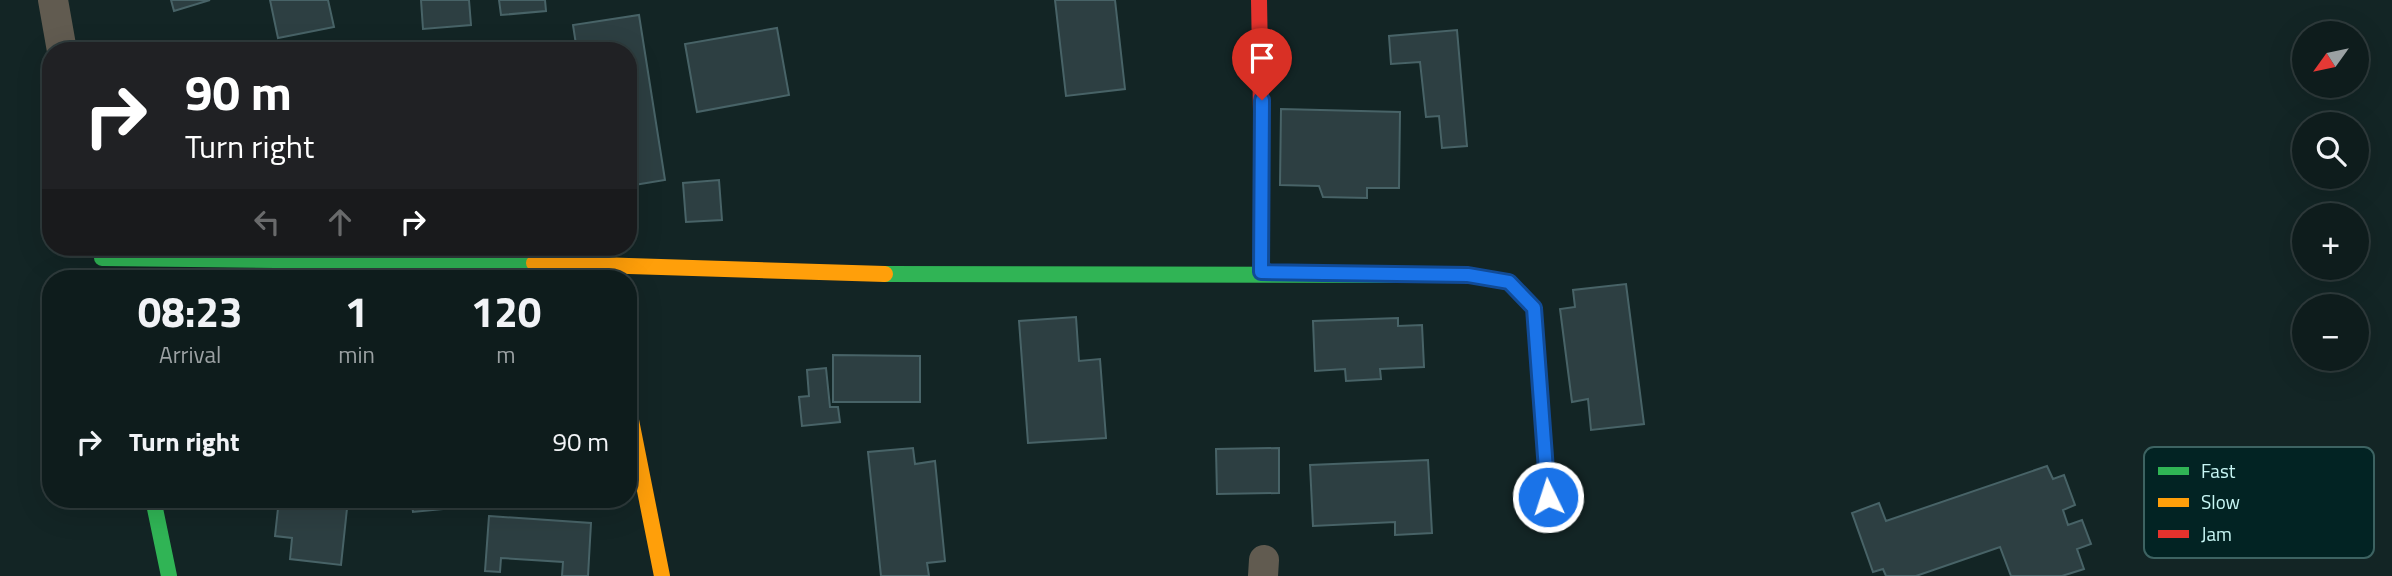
<!DOCTYPE html>
<meta charset="utf-8">
<style>
:root{--surface:#0e1c1c;--page:#172525;--text:#f1f3f6;--muted:#9ba1a3;--line:#2e3a3b}
body{margin:0;font-family:"Titillium Web",sans-serif;background:var(--page);color:var(--text);height:100vh;display:flex;flex-direction:column;font-size:26px;white-space:nowrap}
*{box-sizing:border-box;margin:0}
p{font-size:23px;color:var(--muted)}
.icon{flex:none;width:38px;height:38px;fill:none;stroke:currentColor;stroke-width:2;stroke-linecap:round;stroke-linejoin:round}
.map{position:relative;flex:1;overflow:hidden}
.side{position:absolute;left:42px;top:270px;width:595px;height:238px;display:flex;flex-direction:column;background:var(--surface);border-radius:28px;box-shadow:0 7px 28px #0002,0 0 0 2px var(--line)}
.side>*{flex:none}
.hud{position:absolute;left:42px;top:42px;width:595px;height:214px;border-radius:28px;box-shadow:0 7px 28px #0002,0 0 0 2px var(--line);background:#202124;color:#fff;overflow:hidden}
.needle{width:46px;rotate:237deg}
.buttons{position:absolute;left:2292px;top:21px;display:grid;gap:14px}
.buttons a{display:grid;place-items:center;width:77px;height:77px;border-radius:50%;background:var(--surface);box-shadow:0 7px 28px #0002,0 0 0 2px var(--line);font-size:35px}
.pin{position:absolute;display:grid;place-items:center;width:60px;height:60px;color:#fff;margin:-72px -30px;border-radius:50% 50% 50% 0;rotate:-45deg;box-shadow:0 0 7px #0007}
.pin .icon{rotate:45deg}
.me{position:absolute;width:77px;margin:-38px;rotate:356deg;stroke-linejoin:round;filter:drop-shadow(0 0 5px #0008)}
.turn{display:flex;align-items:center;gap:24px;height:147px;padding:0 28px;font-size:32px}
.turn .icon{width:91px;height:91px;stroke-width:2.5}
.turn b{display:block;font-size:49px;line-height:60px}
.lanes{display:flex;align-items:center;height:66px;padding:0 28px;background:#0003;justify-content:center;gap:35px;direction:ltr}
.lanes .off{opacity:.35}
.eta{display:flex;justify-content:space-evenly;align-items:center;height:119px;text-align:center}
.eta b{font-size:42px;font-weight:700;line-height:49px}
ul{padding:0;list-style:none}
li{display:flex;align-items:center;gap:21px;height:105px;padding:0 28px}
li div{flex:1}
li b{display:block;font-size:26px}
li em{font-style:normal}
.map>svg:first-child{display:block}
.building{fill:#2d3f42;stroke:#486367;stroke-width:2}
.lines{fill:none;stroke-linecap:round;stroke-linejoin:round}
.street{stroke:#615b50;stroke-width:30}
.fast{stroke:#30b455;stroke-width:16}
.slow{stroke:#ff9f0a;stroke-width:16}
.jam{stroke:#e5322d;stroke-width:16}
.route-casing{stroke:#114b97;stroke-width:18}
.route{stroke:#1a73e8;stroke-width:12}
.key{fill:#022323;stroke:#3d6362;stroke-width:2}
.key-label{font-size:19px;fill:#c8f7f5}
</style>
<div class="map">
<svg width="2392" height="576" viewBox="0 0 2392 576">
<rect width="100%" height="100%" fill="#132525"/>
<path class="building" d="M171,0h39l-36,11z
M270,0h58l6,27 -56,11z
M421,0h48l2,25 -48,4z
M499,0h46l1,11 -45,4z
M1055,0h60l10,89 -59,7z
M639,15l26,165 -37,6v-135h-51l-4,-26z
M777,28l12,67 -92,17 -12,-68z
M1457,30l10,116 -25,2 -3,-32 -13,1 -6,-55 -29,2 -2,-28z
M461,43l1,8h-41v-2z
M1281,109l119,3 -1,76h-32v10l-44,-1 -4,-11 -39,-1z
M719,180l3,40 -36,2 -3,-39z
M1626,284l18,140 -53,6 -3,-31 -16,3 -12,-93 15,-2 -2,-17z
M1076,317l3,44 21,-2 6,79 -78,5 -9,-122z
M1398,318v8l24,-1 2,42 -44,2 1,10 -35,2 -1,-12 -30,2 -2,-50z
M833,355l87,1v46h-87z
M826,368l4,39h8l2,15 -38,4 -3,-29 10,-1 -2,-26z
M913,448l2,16 20,-3 10,100 -18,2 2,13h-48l-13,-124z
M1279,448v45l-62,1 -1,-45z
M1428,460l4,73 -37,2v-13l-82,4 -3,-61z
M2047,466l6,13 11,-4 11,30 -12,5 5,15 14,-5 9,24 -14,5 7,20 -22,7h-51l-11,-29 -84,29h-30l-3,-7 -10,3 -21,-59 27,-10 7,18z
M279,499h69l-7,66 -51,-6 2,-21 -17,-2z
M411,499h52l1,8 -51,5z
M489,516l102,7 -3,53h-26l1,-14 -62,-4 -1,14 -15,-1z"/>
<g class="lines">
<path class="street" d="M53,0l9,51
M1263,576l1,-16"/>
<path class="fast" d="M102,258l432,5
M1261,272l1,-105
M885,274l554,1
M153,499l16,77"/>
<path class="slow" d="M534,263l351,11
M1439,275h29l41,7 25,26 16,216
M628,405l34,171"/>
<path class="jam" d="M1259,0l3,167"/>
</g>
<g class="lines">
<g class="route-casing">
<path id="route" d="M1262,100l-1,172 207,3 41,7 25,26 14,189"/>
</g>
<use href="#route" class="route"/>
</g>
<rect x="2144" y="447" width="230" height="111" rx="10" class="key"/>
<rect x="2158" y="467" width="31" height="8" fill="#30b455"/>
<rect x="2158" y="498" width="31" height="9" fill="#ff9f0a"/>
<rect x="2158" y="530" width="31" height="8" fill="#e5322d"/>
<g class="key-label">
<text x="2201" y="478">Fast</text>
<text x="2201" y="509">Slow</text>
<text x="2201" y="541">Jam</text>
</g>
</svg>
<div class="buttons">
<a><svg class="needle" viewBox="-14 -14 28 28"><path d="M0-13l5 13h-10z" fill="#e53935"/><path d="M0 13l5-13h-10z" fill="#9ba1a3"/></svg></a>
<a><svg class="icon" aria-label="search" viewBox="0 0 24 24"><circle cx="10" cy="10" r="6"/><path d="M15 15l6 6"/></svg></a>
<a>+</a>
<a>−</a>
</div>
<div class="pin" style="left:1262px;top:100px;background:#d93025"><svg class="icon" aria-label="arrive" viewBox="0 0 24 24"><path d="M6 21V4h12l-3 4 3 4H6"/></svg></div>
<svg class="me" style="left:1548px;top:497px" viewBox="-20 -20 40 40"><circle r="17" fill="#1a73e8" stroke="#fff" stroke-width="3"/><path d="M0-11L8 9 0 5-8 9z" fill="#fff"/></svg>
<div class="hud">
<div class="turn"><svg class="icon" aria-label="right" viewBox="0 0 24 24"><path d="M7 20v-9h11M14 6l5 5-5 5"/></svg><div><b>90 m</b>Turn right</div></div>
<div class="lanes"><svg class="icon off" aria-label="left" viewBox="0 0 24 24"><path d="M17 20v-9H6M10 6l-5 5 5 5"/></svg><svg class="icon off" aria-label="ahead" viewBox="0 0 24 24"><path d="M12 20V5M6 11l6-6 6 6"/></svg><svg class="icon" aria-label="right" viewBox="0 0 24 24"><path d="M7 20v-9h11M14 6l5 5-5 5"/></svg></div>
</div>
<section class="side">
<div class="eta">
<div><b>08:23</b><p>Arrival</p></div>
<div><b>1</b><p>min</p></div>
<div><b>120</b><p>m</p></div>
</div>
<ul>
<li><svg class="icon" aria-label="right" viewBox="0 0 24 24"><path d="M7 20v-9h11M14 6l5 5-5 5"/></svg><div><b>Turn right</b></div><em>90 m</em></li>
</ul>
</section>
</div>
